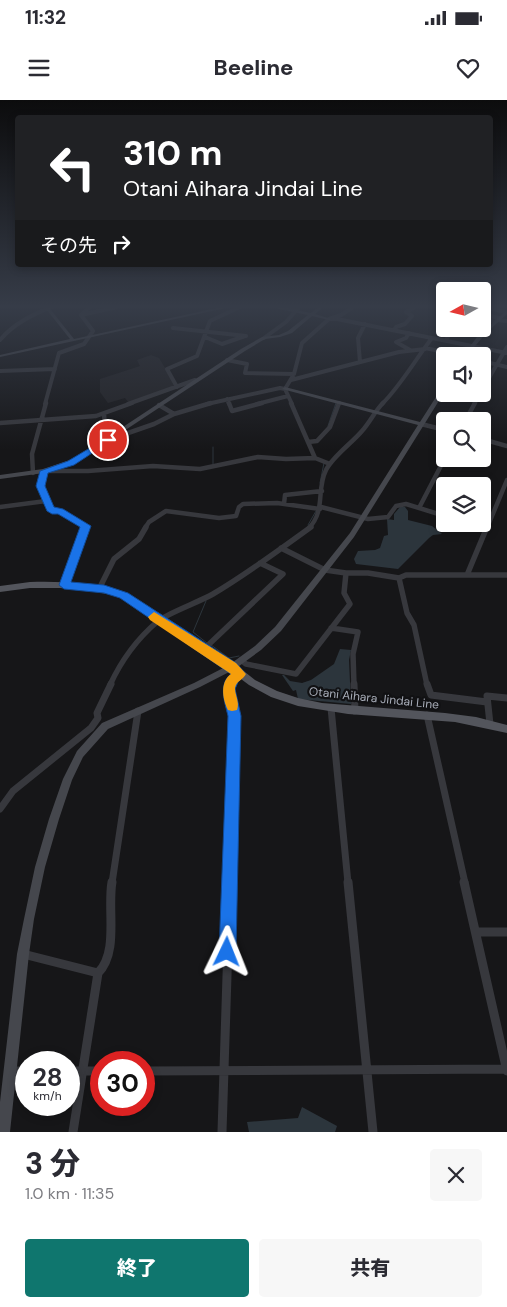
<!DOCTYPE html>
<html lang="ja">
<meta charset="utf-8">
<style>
:root{--surface:#fff;--page:#f7f7f7;--text:#2b2b33;--muted:#7c7c81;--accent:#0f766e}
body{margin:0;font-family:"DM Sans","Noto Sans JP",sans-serif;background:var(--page);color:var(--text);height:100vh;display:flex;flex-direction:column;font-size:19px;white-space:nowrap}
*{box-sizing:border-box;margin:0}
p{font-size:16px;color:var(--muted)}
.icon{flex:none;width:28px;height:28px;fill:none;stroke:currentColor;stroke-width:2;stroke-linecap:round;stroke-linejoin:round}
.map{position:relative;height:1032px;overflow:hidden}
.details{display:flex;flex-direction:column;background:var(--surface);flex:1}
.details>*{flex:none}
.guide{position:absolute;left:15px;top:15px;width:478px;height:152px;border-radius:5px;box-shadow:0 2px 8px #0003;background:#202124;color:#fff;overflow:hidden}
.needle{width:32px;rotate:262deg}
.buttons{position:absolute;left:436px;top:182px;display:grid;gap:10px}
.buttons a{display:grid;place-items:center;width:55px;height:55px;border-radius:5px;background:var(--surface);box-shadow:0 2px 8px #0003;font-size:25px}
.speed{position:absolute;left:15px;top:951px;display:flex;gap:10px;font-size:25px;font-weight:700;text-align:center}
.speed>*{display:grid;place-content:center;width:65px;height:65px;border-radius:50%;background:var(--surface);box-shadow:0 2px 8px #0003;line-height:1}
.speed small{font-size:12px;font-weight:400}
.speed .limit{border:8px solid #d22;background:#fff;color:#111}
.pin{position:absolute;display:grid;place-items:center;width:42px;height:42px;color:#fff;margin:-21px;border:2px solid #fff;border-radius:50%;box-shadow:0 1px 5px #0007}
.me{position:absolute;width:55px;margin:-28px;rotate:2deg;stroke-linejoin:round;filter:drop-shadow(0 0 4px #0008)}
.turn{display:flex;align-items:center;gap:18px;height:105px;padding:0 25px;font-size:22px}
.turn .icon{width:65px;height:65px;stroke-width:2.5}
.turn b{display:block;font-size:35px;line-height:42px}
.then{display:flex;align-items:center;height:48px;padding:0 25px;background:#0003;gap:10px;font-size:19px}
.round{display:grid;place-items:center;flex:none;width:52px;height:52px;border-radius:5px;background:var(--page)}
.summary{display:flex;align-items:center;justify-content:space-between;height:85px;padding:0 25px}
h1{font-size:30px;font-weight:800;line-height:38px}
.button{display:flex;gap:10px;margin-top:auto;padding:10px 25px}
.button a{flex:1;height:58px;border-radius:5px;background:var(--accent);color:#fff;font-size:20px;font-weight:800;line-height:58px;text-align:center}
.button a+a{background:var(--page);color:var(--text)}
.status{display:flex;justify-content:space-between;align-items:center;height:35px;padding:0 25px;background:var(--surface);direction:ltr}
.status svg{height:14px;fill:currentColor}
header{display:flex;justify-content:space-between;align-items:center;height:65px;padding:0 25px;background:var(--surface);font-size:22px;font-weight:800}
.map>svg:first-child{display:block}
.built{fill:#222225}
.water{fill:#2c353c}
.lines{fill:none;stroke-linecap:round;stroke-linejoin:round}
.stream{stroke:#2c353c;stroke-width:1}
.street-far4{stroke:#37383d;stroke-width:4}
.street-far3{stroke:#37383d;stroke-width:4.5}
.street-far2{stroke:#37383d;stroke-width:5.5}
.street-far1{stroke:#37383d;stroke-width:7}
.street{stroke:#37383d;stroke-width:9}
.secondary{fill:#45474d;fill-rule:evenodd}
.primary{fill:#53555c;fill-rule:evenodd}
.route{fill:#1a73e8;stroke:#114b97}
.slow{fill:#f59e0b}
.labels{text-anchor:middle;stroke-width:4.5;stroke-linejoin:round;paint-order:stroke}
.street-label{font-size:12px;fill:#a8adb8;stroke:#111113}
</style>
<div class="status"><b>11:32</b><svg viewBox="0 0 49 12"><path d="M0 12V9h3v3zM5 12V6h3v6zM10 12V3h3v9zM15 12V0h3v12zM26 1h20v11H26zM47 4h2v5h-2z"/></svg></div>
<header><svg class="icon" aria-label="menu" viewBox="0 0 24 24"><path d="M4 6h16M4 12h16M4 18h16"/></svg>Beeline<svg class="icon" aria-label="heart" viewBox="0 0 24 24"><path d="M12 20l-8-8c-3-5 5-10 8-4 3-6 11-1 8 4z"/></svg></header>
<div class="map">
<svg width="507" height="1032" viewBox="0 0 507 1032">
<rect width="100%" height="100%" fill="#161618"/>
<path class="built" d="M151,255l8,3 17,28 -47,17 -4,-5 -17,5 -8,-11v-13l40,-13 -3,-6z"/>
<path class="water" d="M400,407h5l3,4v9l24,6 10,8 -9,1 -4,3 -31,31 -42,-5 -2,-5 4,-8 17,-1 5,-2 4,-12 4,-1 -1,-16 7,1v-6z
M340,549l11,1 -2,10 2,44 -53,-5 -2,-9 -3,1 -11,-16h2l6,6 12,2 9,-3 23,-16z
M302,1007l35,19 -2,6h-86l-2,-10 51,-4z"/>
<g class="lines">
<path class="stream" d="M328,326l8,-23
M213,347v17
M320,383l4,-20
M308,425l8,-14
M206,501l-13,31 14,11
M211,545l18,13 10,-2"/>
<path class="street-far4" d="M283,205l13,6
M485,207l21,5
M482,214l17,4
M81,215l45,-10
M81,215l11,-10
M482,218l12,4
M329,219h8l170,34
M497,220l10,1
M173,228l73,8
M394,230l2,-3 9,-3 7,-8 -6,-4 12,-7
M409,233l-3,5 -10,4 14,8
M205,237l17,7 23,-8
M264,238l22,-16 15,-17
M0,240c14,-17 37,-28 57,-35
M446,240l7,-11
M425,248l39,8
M227,260l20,4 -2,9 49,1
M482,261l25,6
M360,262l-2,-24 7,-14
M0,271l55,-2
M291,280l108,-28 26,-3
M177,287l-10,-18 30,-13 13,-35 32,-15
M285,289l9,-15 8,-31 27,-24 12,-4 15,-10
M285,289l7,15
M482,290l25,-43
M227,299l2,5
M45,304l14,-51 25,-9 9,-13 -12,-16
M128,304l67,-24
M207,304l73,-16 5,1
M257,304l31,-8
M382,304c19,-19 33,-44 50,-66
M474,304l6,-10"/>
<path class="street-far3" d="M229,303l3,8 30,-8
M291,303l24,55
M159,305l15,9 37,-11
M104,314l2,27
M465,321l10,-18
M0,323l96,-7 36,-13
M421,324l24,6
M482,339l25,7
M108,340l46,-16 20,-10
M308,342l9,-1 13,-14 9,-24
M33,373l-1,-19 14,-51
M284,404l1,-9 37,-4
M0,407l46,-6
M321,407l47,12 20,-2 8,-11 10,-2 39,12
M419,408l26,-50
M471,424l14,4
M85,428l1,-2 -26,-15 -5,1c-13,-11 -15,-25 -11,-41h44l65,-5 47,3 58,-12 28,2 29,-1 15,6
M145,428l4,-6 17,-11 53,7 17,-2 3,-9 4,-3 34,-1 43,6
M309,428c17,-18 7,-38 17,-58 7,-14 26,-27 36,-39 8,-9 13,-20 21,-28
M487,428l20,-48"/>
<path class="street-far2" d="M481,427l6,2
M346,473h22l31,5 7,-3h101
M467,475l20,-48
M399,478l8,35 7,12 13,60
M64,485l22,-58
M99,489l15,-30 25,-20 7,-12
M331,528l27,4 -5,22 1,31
M204,549l79,-75 -23,-11
M241,560l5,4 50,10 54,-70 -6,-11 2,-20 -21,-3 -44,-22
M110,585c11,-24 28,-47 48,-64 10,-8 41,-19 55,-27 34,-20 66,-44 98,-67
M231,585l9,-11"/>
<path class="street-far1" d="M354,584l1,27
M427,584l4,11 56,7
M331,608l17,175
M427,615l38,168
M490,624l-3,-28 20,2
M0,709l13,-18 78,-63 7,-10 -1,-5 14,-29
M112,783l26,-172
M230,783l5,-167 -5,-23 1,-9"/>
<path class="street" d="M348,782l25,250
M464,782l43,189
M476,832h31
M23,854l75,19
M10,971h16
M69,971h32
M144,971l363,-2
M73,1032l25,-159c21,-21 9,-63 14,-91
M222,1032l8,-250"/>
<path class="secondary" d="M43,205h4l27,34 152,-33 46,-1 39,8 10,-8h5l-11,9 16,5 -2,1 -17,-4 -20,17 -12,4 -15,2 -20,12 -165,109 -36,13 -44,6v-4l43,-6 33,-11 165,-109 21,-12 17,-2 9,-4 20,-16 -39,-8 -43,1 -226,49v-2l70,-16z
M506,211h1v3l-21,19 -19,23h-4l14,-19z
M443,286h2v5l-91,146 -73,94 -20,19 -26,19 -35,18 -92,42 -25,28 -11,23 -13,39 -14,48 -11,52 -5,35 -19,178h-10v-30l17,-148 7,-35 11,-52 14,-48 14,-40 14,-28 25,-28 92,-40 35,-18 26,-19 20,-19 75,-94 68,-108 -136,-36 3,-2 135,35z"/>
<path class="primary" d="M30,482c32,-1 62,1 93,10l112,72 20,16 22,11 21,7 24,5 123,10 31,4 31,8v8l-52,-11 -107,-8 -50,-8 -27,-9 -22,-12 -20,-15 -112,-74 -26,-5 -31,-3h-30l-30,4v-6z"/>
</g>
<linearGradient id="sky" x2="0" y2="1"><stop stop-color="#0c0c0d"/><stop offset="0.59" stop-color="#363c48"/><stop offset="1" stop-color="#363c48" stop-opacity="0"/></linearGradient>
<rect width="507" height="350" fill="url(#sky)"/>
<path class="route" d="M105,339l7,1 -38,25 -26,8 -3,13 9,21 9,2 28,17 -20,56 33,3 24,8 108,70 10,11 -8,8 -3,7 6,27 -5,236 -3,6 -6,2 -6,-2 -2,-6 9,-236c-3,-13 -10,-32 3,-42l-111,-76 -16,-5 -40,-4 -5,-4 21,-58 -22,-13h-6l-5,-3 -11,-25 4,-15 28,-10z"/>
<path class="slow" d="M154,512l82,51 10,11c-3,6 -10,7 -11,14 0,8 5,14 2,22l-5,1 -4,-1c-6,-12 -8,-28 3,-36l-81,-54 -2,-3z"/>
<g class="labels">
<g class="street-label">
<text transform="translate(374 598) rotate(6)" y="4">Otani Aihara Jindai Line</text>
</g>
</g>
</svg>
<div class="buttons">
<a><svg class="needle" viewBox="-14 -14 28 28"><path d="M0-13l5 13h-10z" fill="#e53935"/><path d="M0 13l5-13h-10z" fill="#7c7c81"/></svg></a>
<a><svg class="icon" aria-label="sound" viewBox="0 0 24 24"><path d="M4 9h4l5-4v14l-5-4H4zM17 9q2 3 0 6"/></svg></a>
<a><svg class="icon" aria-label="search" viewBox="0 0 24 24"><circle cx="10" cy="10" r="6"/><path d="M15 15l6 6"/></svg></a>
<a><svg class="icon" aria-label="layers" viewBox="0 0 24 24"><path d="M12 4l9 5-9 5-9-5zM3 14l9 5 9-5"/></svg></a>
</div>
<div class="speed"><div>28<small>km/h</small></div><div class="limit">30</div></div>
<div class="pin" style="left:108px;top:340px;background:#d93025"><svg class="icon" aria-label="arrive" viewBox="0 0 24 24"><path d="M6 21V4h12l-3 4 3 4H6"/></svg></div>
<svg class="me" style="left:227px;top:852px" viewBox="-20 -20 40 40"><path d="M0-17L14 15 0 8-14 15z" fill="#1a73e8" stroke="#fff" stroke-width="4"/></svg>
<div class="guide">
<div class="turn"><svg class="icon" aria-label="left" viewBox="0 0 24 24"><path d="M17 20v-9H6M10 6l-5 5 5 5"/></svg><div><b>310 m</b>Otani Aihara Jindai Line</div></div>
<div class="then">その先<svg class="icon" aria-label="right" viewBox="0 0 24 24"><path d="M7 20v-9h11M14 6l5 5-5 5"/></svg></div>
</div>
</div>
<section class="details">
<div class="summary"><div><h1>3 分</h1><p>1.0 km · 11:35</p></div><a class="round"><svg class="icon" aria-label="close" viewBox="0 0 24 24"><path d="M6 6l12 12M18 6L6 18"/></svg></a></div>
<div class="button"><a>終了</a><a>共有</a></div>
</section>
